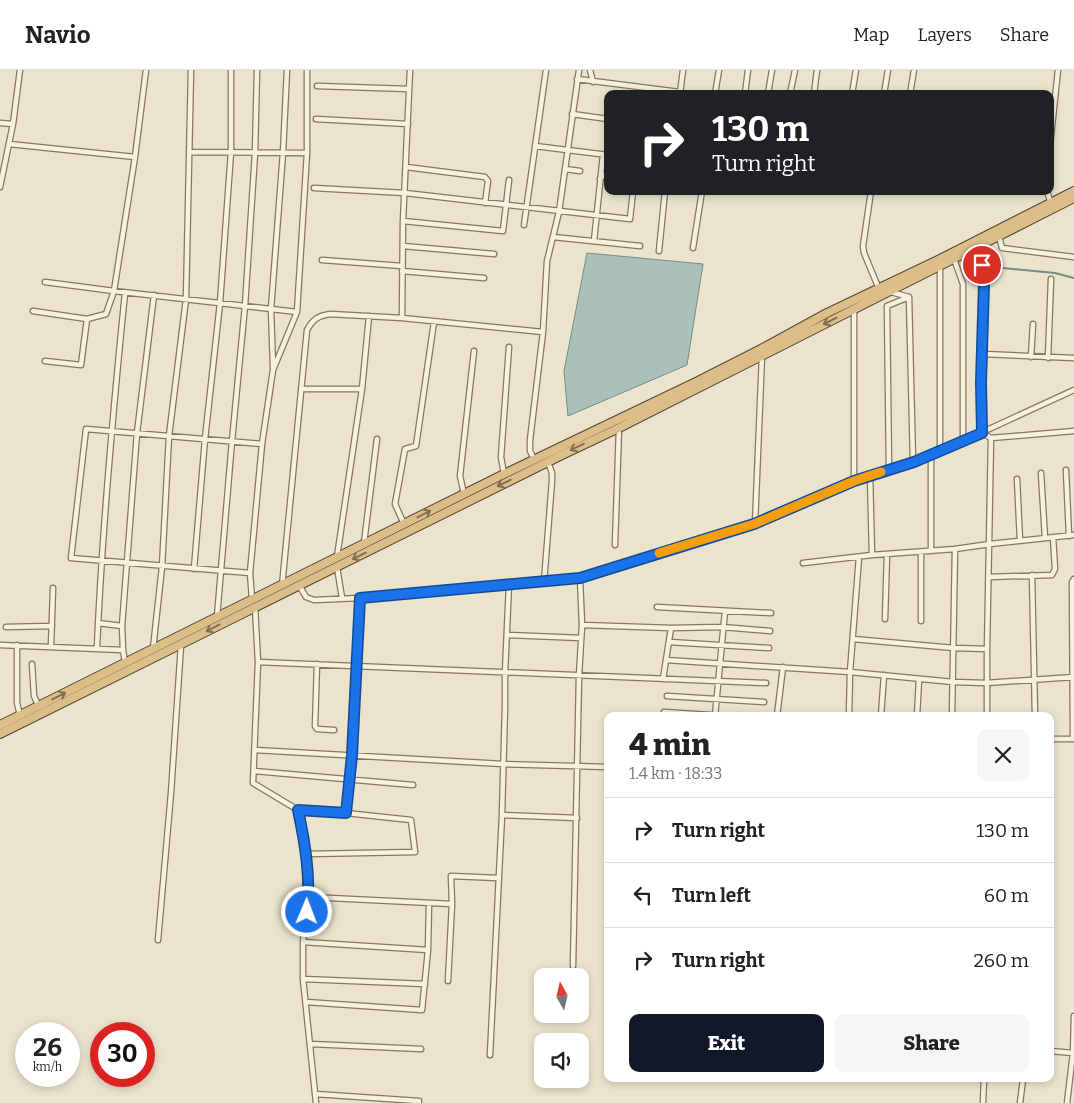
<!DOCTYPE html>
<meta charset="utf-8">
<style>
:root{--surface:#fff;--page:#f6f6f6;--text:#222;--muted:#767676;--line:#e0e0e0;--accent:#111827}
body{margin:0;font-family:Bitter,serif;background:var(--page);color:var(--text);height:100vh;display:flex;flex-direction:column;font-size:19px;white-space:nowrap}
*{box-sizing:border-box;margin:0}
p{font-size:16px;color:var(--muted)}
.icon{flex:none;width:28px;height:28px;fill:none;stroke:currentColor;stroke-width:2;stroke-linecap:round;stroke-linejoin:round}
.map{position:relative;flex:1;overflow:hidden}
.drawer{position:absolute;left:604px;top:642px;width:450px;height:370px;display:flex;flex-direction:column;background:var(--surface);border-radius:10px;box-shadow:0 2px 8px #0003}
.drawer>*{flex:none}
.banner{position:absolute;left:604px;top:20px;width:450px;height:105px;border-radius:10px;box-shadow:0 2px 8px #0003;background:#202124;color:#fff;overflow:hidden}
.needle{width:32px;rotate:352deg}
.tools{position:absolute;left:534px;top:898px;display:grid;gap:10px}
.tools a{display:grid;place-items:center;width:55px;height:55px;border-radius:10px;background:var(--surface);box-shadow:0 2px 8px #0003;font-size:25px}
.speed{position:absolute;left:15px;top:952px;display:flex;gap:10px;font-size:25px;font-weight:700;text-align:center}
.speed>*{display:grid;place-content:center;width:65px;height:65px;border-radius:50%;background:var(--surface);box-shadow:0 2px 8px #0003;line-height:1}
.speed small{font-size:12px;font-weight:400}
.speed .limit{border:8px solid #d22;background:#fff;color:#111}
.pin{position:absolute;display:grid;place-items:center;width:42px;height:42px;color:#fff;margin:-21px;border:2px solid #fff;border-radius:50%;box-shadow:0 1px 5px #0007}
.me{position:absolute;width:55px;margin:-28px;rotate:1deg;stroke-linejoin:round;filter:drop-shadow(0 0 4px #0008)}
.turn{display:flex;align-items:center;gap:18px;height:105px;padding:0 25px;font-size:22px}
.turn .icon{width:65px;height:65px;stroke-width:2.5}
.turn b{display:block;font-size:35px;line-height:42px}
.round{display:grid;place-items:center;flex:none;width:52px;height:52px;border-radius:10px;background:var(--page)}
.head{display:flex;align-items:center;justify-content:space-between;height:85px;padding:0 25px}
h1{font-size:30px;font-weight:800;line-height:38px}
.primary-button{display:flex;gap:10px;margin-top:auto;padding:10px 25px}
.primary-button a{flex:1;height:58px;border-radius:10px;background:var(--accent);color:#fff;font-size:20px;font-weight:800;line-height:58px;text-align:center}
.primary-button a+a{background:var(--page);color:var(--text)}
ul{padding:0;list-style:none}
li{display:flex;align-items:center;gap:15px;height:65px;padding:0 25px;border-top:1px solid var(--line)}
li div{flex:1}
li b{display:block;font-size:19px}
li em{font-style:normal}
header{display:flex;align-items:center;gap:30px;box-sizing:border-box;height:70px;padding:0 25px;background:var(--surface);border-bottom:1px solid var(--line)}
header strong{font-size:24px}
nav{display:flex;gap:28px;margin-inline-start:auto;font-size:18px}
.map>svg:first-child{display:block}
.water{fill:#acc0bb;stroke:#738e88}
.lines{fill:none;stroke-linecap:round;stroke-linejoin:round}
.stream{stroke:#738e88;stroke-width:2}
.minor-casing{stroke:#877662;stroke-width:7}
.trunk-casing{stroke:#554535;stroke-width:10}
.minor{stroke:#f6f0df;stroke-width:4.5}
.trunk{stroke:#dcbe89;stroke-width:8}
.oneway{stroke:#826f51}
.route-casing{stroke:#114b97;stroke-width:12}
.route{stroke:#1a73e8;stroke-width:9}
.slow{stroke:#f59e0b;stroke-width:9}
</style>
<header>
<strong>Navio</strong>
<nav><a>Map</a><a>Layers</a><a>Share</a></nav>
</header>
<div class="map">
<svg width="1074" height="1033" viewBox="0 0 1074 1033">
<rect width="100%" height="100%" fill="#ebe3cc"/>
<path class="water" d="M587,183l116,11 -16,101 -119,51 -4,-45z"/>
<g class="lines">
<path class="stream" d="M992,197l63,6 19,5"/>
<g class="minor-casing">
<path id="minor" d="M590,0l3,12
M577,9l118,15
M317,16l92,3
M680,24l3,-24
M715,24l4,-24
M745,24l3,-24
M768,24l4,-24
M790,24l5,-24
M814,24l3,-24
M852,24l4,-24
M884,24l4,-24
M910,24l4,-24
M572,44l36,5
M316,49l92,5
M0,53l13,1
M9,74l126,13
M535,76l73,9
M1050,76l8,-76
M189,82l118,1
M406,97l79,10 3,4 -3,22
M565,99l15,2
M600,109l8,-8
M0,117l13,-63 7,-54
M314,118l91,5 225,26 3,-28
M871,121l-8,55 1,7 15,36
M1047,121l4,13
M403,151l100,10 6,-51
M524,155l22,-155
M999,166l3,12 72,9
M553,167l87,9
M594,171l9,-86
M403,176l91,8
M980,176l4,38 -3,98 1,51 9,5 83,-7
M693,178l9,-57
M659,181l6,-60
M954,189l9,25v157
M322,190l80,6
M402,201l82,7
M45,212l69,9 183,21
M891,222l18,5 4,165
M854,239v172
M33,241l54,8
M402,248l1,-97 7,-151
M983,284l91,4
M1031,287l2,-33
M1048,288l3,-79
M45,291l36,4 6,-46 19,-5 8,-23 21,-134 11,-87
M273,298l-2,-59 12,-156 4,-83
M301,319h61
M940,380v-184
M931,384v97
M534,389l-4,-8v-11l13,-108 4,-71 12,-49 20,-142
M889,400l-2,-164 22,-9
M1066,400l3,66
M1041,403l4,65
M504,404l-3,-17 8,-110
M870,405l2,80
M1017,409l3,62
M464,424l-4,-18 14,-125
M404,454l-9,-20 10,-55 11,-3 18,-124
M755,454l7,-168
M364,473l13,-104
M615,475l4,-117
M337,487l25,-168 7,-73
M803,493l69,-8 83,-6 35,-5 84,-9
M337,497l5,31
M194,499l11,-130 15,-136 11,-151v-82
M250,503l-179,-15 15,-129 176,15
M1032,505l3,141
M989,507l63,-2 3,-6 -2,-32
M544,512l8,-101v-8l-4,-11
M299,515l7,12 8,3 46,-2 220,-20 175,-54 99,-43 59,-19 50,-21 111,-51
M282,516l25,-256c6,-11 11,-14 23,-16l72,4 141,14
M252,529l-2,-26 12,-129 11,-74 24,-58 10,-159v-83
M255,537l3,55 -5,121 45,27 9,44 2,43 -6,45v37l13,124
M657,537l114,6
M217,547l15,-176 13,-135 10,-153 2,-83
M885,549l2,-65
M921,551v-69
M98,553l24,3
M582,555l89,3 51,-1 48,4
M6,557l46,-1
M507,565l74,3
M853,569l101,9 33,1
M669,572l100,6
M0,575l123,5
M17,575v58l3,12
M51,576l2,-58
M97,578c5,-119 16,-237 28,-355
M153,579l9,-82 7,-131 17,-137 5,-229
M666,590l184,12 103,10 33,1 88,-6
M258,592l508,21
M125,593l-2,-13 -1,-24 15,-193 17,-138
M32,594l2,32 5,11
M317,594l-2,62 2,3 17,1
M663,609l8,-51
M667,626l97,6
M664,642l61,4
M715,646l10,-105
M777,646l6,-49
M849,646l1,-44 9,-115
M881,646l3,-41
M917,646l2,-37
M952,646l3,-167
M987,646v-67l4,-211
M1050,669h24
M1073,669l-1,-157 2,-3
M255,680l248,14 105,3
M254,701l159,14
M298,740l48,3 65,7 4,32 -108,2
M346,743l6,-58 8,-157
M502,745l75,3
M309,827l143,7
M158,870l13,-147 10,-148
M303,872l125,8
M573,896l6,-290 3,-51 -2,-47
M303,909l122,5
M448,911l4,-77 -1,-28 47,2
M306,932l116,8 6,-60 1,-47
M311,974l110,5
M1050,981l23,2
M490,985l12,-240 3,-109v-33l4,-89
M315,1024l104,7
M983,1033l1,-24
M1020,1033l3,-24
M1067,1033l6,-50 1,-37"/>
</g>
<g class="trunk-casing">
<path id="trunk" d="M0,655l504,-251 194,-93 63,-32 66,-36 113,-54 134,-68
M0,664l560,-278 59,-28 455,-230"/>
</g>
<use href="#minor" class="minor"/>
<use href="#trunk" class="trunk"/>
</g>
<defs><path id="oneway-shaft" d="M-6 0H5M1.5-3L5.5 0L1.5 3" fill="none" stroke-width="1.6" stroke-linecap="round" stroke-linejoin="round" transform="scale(1.25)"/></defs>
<g class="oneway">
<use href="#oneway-shaft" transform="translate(830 251) rotate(153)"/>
<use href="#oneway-shaft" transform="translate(577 377) rotate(155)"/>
<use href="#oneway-shaft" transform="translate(504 413) rotate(154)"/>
<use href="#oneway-shaft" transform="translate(424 444) rotate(-27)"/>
<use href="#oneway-shaft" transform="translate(359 486) rotate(153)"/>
<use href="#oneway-shaft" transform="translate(213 558) rotate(152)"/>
<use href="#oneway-shaft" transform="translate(59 626) rotate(-27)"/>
</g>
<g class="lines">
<g class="route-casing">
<path id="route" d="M307,842c4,-34 -2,-69 -9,-102l48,3 6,-58 8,-157 220,-20 174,-54 100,-43 60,-19 68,-29 -1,-51 3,-98 -2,-19"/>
</g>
<use href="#route" class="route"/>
<path class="slow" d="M659,483l95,-29 100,-43 27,-9"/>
</g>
</svg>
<div class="tools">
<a><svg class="needle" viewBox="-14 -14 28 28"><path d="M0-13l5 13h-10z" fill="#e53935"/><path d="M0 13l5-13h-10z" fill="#767676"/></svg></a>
<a><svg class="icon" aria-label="sound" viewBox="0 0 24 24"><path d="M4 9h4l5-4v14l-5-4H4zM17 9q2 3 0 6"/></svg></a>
</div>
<div class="speed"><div>26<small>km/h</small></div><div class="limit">30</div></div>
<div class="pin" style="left:982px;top:195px;background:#d93025"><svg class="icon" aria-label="arrive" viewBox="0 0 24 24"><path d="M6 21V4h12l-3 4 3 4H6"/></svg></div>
<svg class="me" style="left:307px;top:842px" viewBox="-20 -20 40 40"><circle r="17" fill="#1a73e8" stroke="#fff" stroke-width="3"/><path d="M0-11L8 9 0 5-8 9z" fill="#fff"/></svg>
<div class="banner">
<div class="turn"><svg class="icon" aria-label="right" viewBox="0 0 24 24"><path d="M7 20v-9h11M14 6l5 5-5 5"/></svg><div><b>130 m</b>Turn right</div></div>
</div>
<section class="drawer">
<div class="head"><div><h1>4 min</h1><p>1.4 km · 18:33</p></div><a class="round"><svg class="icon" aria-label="close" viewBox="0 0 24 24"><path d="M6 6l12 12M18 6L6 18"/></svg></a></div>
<ul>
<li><svg class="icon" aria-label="right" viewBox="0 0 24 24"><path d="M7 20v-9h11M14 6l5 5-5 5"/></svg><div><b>Turn right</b></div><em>130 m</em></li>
<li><svg class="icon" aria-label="left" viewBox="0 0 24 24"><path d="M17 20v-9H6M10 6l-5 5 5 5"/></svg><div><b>Turn left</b></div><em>60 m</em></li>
<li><svg class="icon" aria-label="right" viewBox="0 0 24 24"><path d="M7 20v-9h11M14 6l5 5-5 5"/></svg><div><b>Turn right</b></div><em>260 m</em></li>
</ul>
<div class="primary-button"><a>Exit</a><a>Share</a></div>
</section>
</div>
